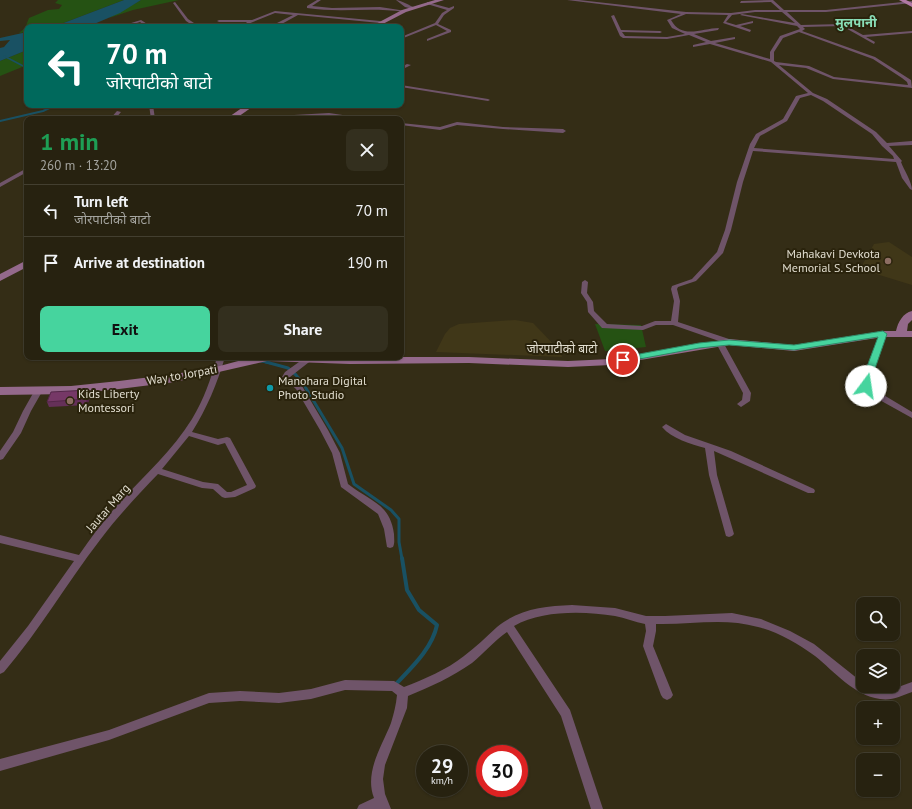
<!DOCTYPE html>
<meta charset="utf-8">
<style>
:root{--surface:#272210;--page:#332f1e;--text:#f1f3f6;--muted:#a4a49f;--line:#433f30;--accent:#46d49e}
body{margin:0;font-family:"PT Sans","Noto Sans Devanagari",sans-serif;background:var(--page);color:var(--text);height:100vh;display:flex;flex-direction:column;font-size:15px;white-space:nowrap}
*{box-sizing:border-box;margin:0}
p{font-size:13px;color:var(--muted)}
.icon{flex:none;width:22px;height:22px;fill:none;stroke:currentColor;stroke-width:2;stroke-linecap:round;stroke-linejoin:round}
.map{position:relative;flex:1;overflow:hidden}
.panel{position:absolute;left:24px;top:116px;width:380px;height:244px;display:flex;flex-direction:column;background:var(--surface);border-radius:8px;box-shadow:0 1px 3px #0004,0 0 0 1px var(--line)}
.panel>*{flex:none}
.banner{position:absolute;left:24px;top:24px;width:380px;height:84px;border-radius:8px;box-shadow:0 1px 3px #0004,0 0 0 1px var(--line);background:#00695c;color:#fff;overflow:hidden}
.fabs{position:absolute;left:856px;top:597px;display:grid;gap:8px}
.fabs a{display:grid;place-items:center;width:44px;height:44px;border-radius:8px;background:var(--surface);box-shadow:0 1px 3px #0004,0 0 0 1px var(--line);font-size:20px}
.speed{position:absolute;left:416px;top:745px;display:flex;gap:8px;font-size:20px;font-weight:700;text-align:center}
.speed>*{display:grid;place-content:center;width:52px;height:52px;border-radius:50%;background:var(--surface);box-shadow:0 1px 3px #0004,0 0 0 1px var(--line);line-height:1}
.speed small{font-size:10px;font-weight:400}
.speed .limit{border:6px solid #d22;background:#fff;color:#111}
.pin{position:absolute;display:grid;place-items:center;width:34px;height:34px;color:#fff;margin:-17px;border:2px solid #fff;border-radius:50%;box-shadow:0 1px 4px #0007}
.me{position:absolute;width:44px;margin:-22px;rotate:14deg;stroke-linejoin:round;filter:drop-shadow(0 0 3px #0008)}
.turn{display:flex;align-items:center;gap:14px;height:84px;padding:0 16px;font-size:18px}
.turn .icon{width:52px;height:52px;stroke-width:2.5}
.turn b{display:block;font-size:28px;line-height:34px}
.round{display:grid;place-items:center;flex:none;width:42px;height:42px;border-radius:8px;background:var(--page)}
.summary{display:flex;align-items:center;justify-content:space-between;height:68px;padding:0 16px}
h1{font-size:24px;font-weight:700;line-height:30px;color:#1e9e55}
.primary-button{display:flex;gap:8px;margin-top:auto;padding:8px 16px}
.primary-button a{flex:1;height:46px;border-radius:8px;background:var(--accent);color:#111;font-size:16px;font-weight:700;line-height:46px;text-align:center}
.primary-button a+a{background:var(--page);color:var(--text)}
ul{padding:0;list-style:none}
li{display:flex;align-items:center;gap:12px;height:52px;padding:0 16px;border-top:1px solid var(--line)}
li div{flex:1}
li b{display:block;font-size:15px}
li em{font-style:normal}
.map>svg:first-child{display:block}
.built{fill:#403718}
.green{fill:#255213}
.water{fill:#195163}
.lines{fill:none;stroke-linecap:round;stroke-linejoin:round}
.stream-far4{stroke:#195163;stroke-width:1.5}
.stream-far3{stroke:#195163;stroke-width:2}
.stream-far2{stroke:#195163;stroke-width:2.5}
.stream-far1{stroke:#195163;stroke-width:3}
.stream{stroke:#195163;stroke-width:4}
.street{fill:#6f5469;fill-rule:evenodd}
.secondary{fill:#94698b;fill-rule:evenodd}
.primary{fill:#b078a4;fill-rule:evenodd}
.wall{fill:#653059}
.shaded-wall{fill:#532748}
.building{fill:#763867;stroke:#532748}
.route{fill:#46d49e;stroke:#2e8a67}
.education-dot{fill:#8d6e63;stroke:#2a230c;stroke-width:1.5}
.culture-dot{fill:#0f9aa8;stroke:#2a230c;stroke-width:1.5}
.labels{text-anchor:middle;stroke-width:4;stroke-linejoin:round;paint-order:stroke}
.poi-label{font-size:12px;fill:#e1ddcf;stroke:#2a230c;text-anchor:start}
.street-label{font-size:12px;fill:#e1ddcf;stroke:#2a230c}
.far-district-label{font-size:13px;font-weight:bold;fill:#89deb7;stroke:#2a230c}
</style>
<div class="map">
<svg width="912" height="809" viewBox="0 0 912 809">
<rect width="100%" height="100%" fill="#342d16"/>
<path class="built" d="M889,242l23,15v28l-52,-16 14,-25z
M515,320l18,3 27,28 2,6 -126,-5 9,-18 5,-6 9,-4z"/>
<path class="green" d="M58,0h66l-71,27h-26v5l-8,1 6,-5 4,-10 19,-8 11,-1 3,-4 -7,-2z
M141,0h38l-46,10 -24,8z
M27,50v15l-27,11v-15z
M595,324l46,1 5,22 -41,4z"/>
<path class="water" d="M124,0h17l-21,13 -33,14h-34z
M27,32v18l-27,11v-13l4,-1 6,-7 -10,1v-3z"/>
<g class="lines">
<path class="stream-far4" d="M4,56l23,12"/>
<path class="stream-far3" d="M0,121l43,-10 13,-6"/>
<path class="stream-far2" d="M260,361l10,2"/>
<path class="stream-far1" d="M266,362l22,6 8,7 8,10 38,63 12,36 37,26 8,9v23l3,17"/>
<path class="stream" d="M395,685c16,-17 37,-36 42,-60l-18,-15 -12,-20 -5,-32"/>
<path class="street" d="M317,0h4l-9,6 20,2 48,-1 26,4 -2,1c-32,-5 -65,1 -97,-4v-2z
M396,0c4,0 15,6 19,8l-2,1 -8,-2z
M567,0h12l107,12 45,1 24,-3h25l-9,-8 -31,1 1,-2 32,-1 11,10h42l86,-9v2l-86,9h-39l14,13 42,-1 20,11 49,-4v2l-46,4 9,5 -1,2 -32,-18 -39,1 2,2 -3,2 73,26 36,23 1,8 -79,-9 -27,-11 -27,-3 34,28 14,6 49,33 11,11 25,-2v4l-23,1 13,15 -1,1c3,8 11,20 11,28l-2,-1 -8,-11 -6,-16 -143,-11 -10,31 -12,48 -8,23 -27,28 -18,6 -1,2 3,12 -2,21 54,18 1,2 -4,2 -6,-2 28,51 -1,8 -9,6 -4,-3 5,-4 1,-7 -27,-50 3,-2 -46,-16h-17l-13,5 -41,-2 -14,-16 -1,-10 -6,-9 1,-11 3,-2 3,2 -1,11 6,9 1,9 13,13 35,2 13,-5h16l3,-20 -3,-12 1,-3 20,-7 25,-27 8,-22 12,-48 13,-38 6,-10 27,-15 13,-23 12,-3 -37,-31 -61,-18 -17,3v-2l13,-3 -17,-7 -22,4 -44,-1 -3,-2 -9,-20 3,-1 7,15 39,1 2,1 -2,1 -38,-1 3,4 42,1 18,-3 -13,-6 -5,-8 14,-6zM755,12h27l13,11 -53,-9 -2,1 57,11 3,3 -20,7 -10,16v7l-55,-16 20,-4v-2l-24,4 -17,-7 24,-4 1,-2c-17,0 -37,12 -48,-8l15,-6 42,1 -5,8 27,9 1,-2 -11,-4 13,-3v-2l-17,4 -10,-3 6,-7zM799,32l74,27 29,19 5,4 1,3 -74,-8 -25,-11 -33,-4 -2,-1v-9l9,-14zM811,95l12,6 49,33 10,12 11,10 1,3 -140,-11 6,-12 27,-15 13,-23z
M175,2l13,17 9,6 53,1 2,1h-82l22,-2 -6,-4 -13,-18z
M427,2l22,6 5,-2v2l-10,7 -6,9 13,6v2l-24,9v-2l20,-8 -11,-6 -35,14v-2l34,-14 7,-10 5,-3 -20,-6z
M275,11l105,10 2,1 -2,1 -82,-8 -20,11 4,1h-9v-2l20,-10 -18,-2 -27,11 -2,-1 1,-1h-28l-2,-1 2,-1h33z
M141,20l11,7h-5l-7,-5 -16,5h-6z
M407,64l4,1 -10,5v-3z
M401,85l87,14 2,1 -2,1 -87,-14z
M149,105h4l2,14h-4z
M117,111l4,1 -6,7h-5z
M329,113l34,5 2,1h-12l-24,-4 -42,4 7,-4z
M231,116l30,2 2,1 -30,-1h-2z
M457,122l46,5 60,2 3,2 -3,2 -60,-4 -46,-4 -17,5 -39,-5v-2l39,4z
M27,168v4l-27,15v-4z
M880,332h3l4,2 -17,46v5l12,9 30,18v6l-36,-20 -14,-12v-6z
M217,357h8c-8,27 -18,51 -33,75l26,7 9,-2 3,1 26,48 -1,2 -20,9 -10,1 -3,-1 -9,-8 -11,-1 -44,-14c-20,21 -40,42 -58,66 -33,43 -61,91 -96,132l-4,2v-13l28,-35 46,-65 -74,-18v-8l79,20c13,-19 26,-36 41,-53 25,-27 53,-52 72,-83 12,-20 19,-40 25,-62zM189,436l29,9 7,-2 22,42 -16,7h-4l-9,-8 -15,-2 -41,-13z
M306,357h6l1,2 -23,18 12,9 26,44 12,23 8,31c21,17 42,19 46,50 0,5 1,9 -1,13l-3,1 -3,-1 -3,-18 -6,-15 -37,-27 -9,-34 -12,-23 -24,-41 -14,-12 3,-5z
M36,388h6l1,2 -12,21 -10,22 -18,26 -3,1v-9l13,-19 10,-21z
M666,424l19,11 46,16 83,38 1,2 -1,2h-6l-94,-42 3,24 17,59 -2,2 -3,1 -3,-1 -17,-61 -4,-27c-14,-4 -33,-9 -43,-21z
M572,605l43,3 31,8h19l67,-3 29,6 29,12 24,13 49,39v3c6,0 11,2 16,3 12,2 22,-3 33,-7v10c-11,4 -20,9 -32,7 -27,-4 -45,-27 -65,-43 -17,-12 -37,-24 -57,-29 -34,-10 -68,-2 -102,-3v7l-3,15 20,49 -2,3 -4,2 -4,-2 -2,-3 -18,-49 3,-15 -1,-7c-10,-2 -20,-6 -30,-8 -31,-5 -73,-6 -101,10l56,84 33,99h-12l-30,-93 -54,-84c-13,9 -23,21 -35,31 -20,14 -42,24 -64,33l-1,12 -22,57 -2,14 2,15 6,15h-34l2,-4 15,-7c-10,-26 8,-52 17,-75 3,-10 5,-18 6,-28l-5,-4 -47,-1 -34,9 -32,4 -39,-2 -31,2 -100,37 -109,31v-12l109,-29 100,-37 31,-2 39,2 32,-4 34,-9 49,1 10,6c21,-8 42,-17 60,-31 12,-9 22,-19 33,-29 22,-18 47,-21 75,-22z"/>
<path class="secondary" d="M435,0h9l-38,12 -29,15h-7l32,-17z
M246,105h9l-20,14h-9z
M27,260v7l-27,14v-7z
M912,311v9l-4,4 -1,7h5v6h-29l-89,14 -65,-6 -118,20 -43,2 -99,-4 -119,1 -83,-3 -92,21 -56,7 -48,5 -71,1v-8l71,-1 48,-5 56,-7 41,-7 37,-10h216l99,4 43,-2 118,-20 65,6 89,-14h13c2,-9 7,-18 16,-20z"/>
<path class="primary" d="M899,0h7l6,3v4z"/>
</g>
<path class="wall" d="M89,390l2,6 -4,9 -38,2 -2,-5z"/>
<path class="shaded-wall" d="M89,390l2,6 -4,9 -1,-6z"/>
<path class="building" d="M89,390l-3,9 -39,3 4,-10z"/>
<path class="route" d="M883,331l4,3 -16,46v6l-5,2 -4,-2v-6l16,-43 -84,13 -65,-5 -30,3 -76,14 -4,-2 4,-3 76,-14 30,-3 65,5z"/>
<g class="education-dot">
<circle cx="888" cy="261" r="4"/>
<circle cx="70" cy="401" r="4"/>
</g>
<circle class="culture-dot" cx="270" cy="388" r="4"/>
<g class="labels">
<g class="poi-label">
<text x="880" y="258" text-anchor="end">Mahakavi Devkota<tspan x="880" dy="14">Memorial S. School</tspan></text>
<text x="278" y="385">Manohara Digital<tspan x="278" dy="14">Photo Studio</tspan></text>
<text x="78" y="398">Kids Liberty<tspan x="78" dy="14">Montessori</tspan></text>
</g>
<g class="street-label">
<text x="562" y="353">जोरपाटीको बाटो</text>
<text transform="translate(182 375) rotate(-10)" y="4">Way to Jorpati</text>
<text transform="translate(108 508) rotate(-49)" y="4">Jautar Marg</text>
</g>
<g class="far-district-label">
<text x="856" y="27">मुलपानी</text>
</g>
</g>
</svg>
<div class="fabs">
<a><svg class="icon" aria-label="search" viewBox="0 0 24 24"><circle cx="10" cy="10" r="6"/><path d="M15 15l6 6"/></svg></a>
<a><svg class="icon" aria-label="layers" viewBox="0 0 24 24"><path d="M12 4l9 5-9 5-9-5zM3 14l9 5 9-5"/></svg></a>
<a>+</a>
<a>−</a>
</div>
<div class="speed"><div>29<small>km/h</small></div><div class="limit">30</div></div>
<div class="pin" style="left:623px;top:360px;background:#d93025"><svg class="icon" aria-label="arrive" viewBox="0 0 24 24"><path d="M6 21V4h12l-3 4 3 4H6"/></svg></div>
<svg class="me" style="left:866px;top:386px" viewBox="-20 -20 40 40"><circle r="19" fill="#fff"/><path d="M0-13L10 11 0 6-10 11z" fill="#46d49e"/></svg>
<div class="banner">
<div class="turn"><svg class="icon" aria-label="left" viewBox="0 0 24 24"><path d="M17 20v-9H6M10 6l-5 5 5 5"/></svg><div><b>70 m</b>जोरपाटीको बाटो</div></div>
</div>
<section class="panel">
<div class="summary"><div><h1>1 min</h1><p>260 m · 13:20</p></div><a class="round"><svg class="icon" aria-label="close" viewBox="0 0 24 24"><path d="M6 6l12 12M18 6L6 18"/></svg></a></div>
<ul>
<li><svg class="icon" aria-label="left" viewBox="0 0 24 24"><path d="M17 20v-9H6M10 6l-5 5 5 5"/></svg><div><b>Turn left</b><p>जोरपाटीको बाटो</p></div><em>70 m</em></li>
<li><svg class="icon" aria-label="arrive" viewBox="0 0 24 24"><path d="M6 21V4h12l-3 4 3 4H6"/></svg><div><b>Arrive at destination</b></div><em>190 m</em></li>
</ul>
<div class="primary-button"><a>Exit</a><a>Share</a></div>
</section>
</div>
